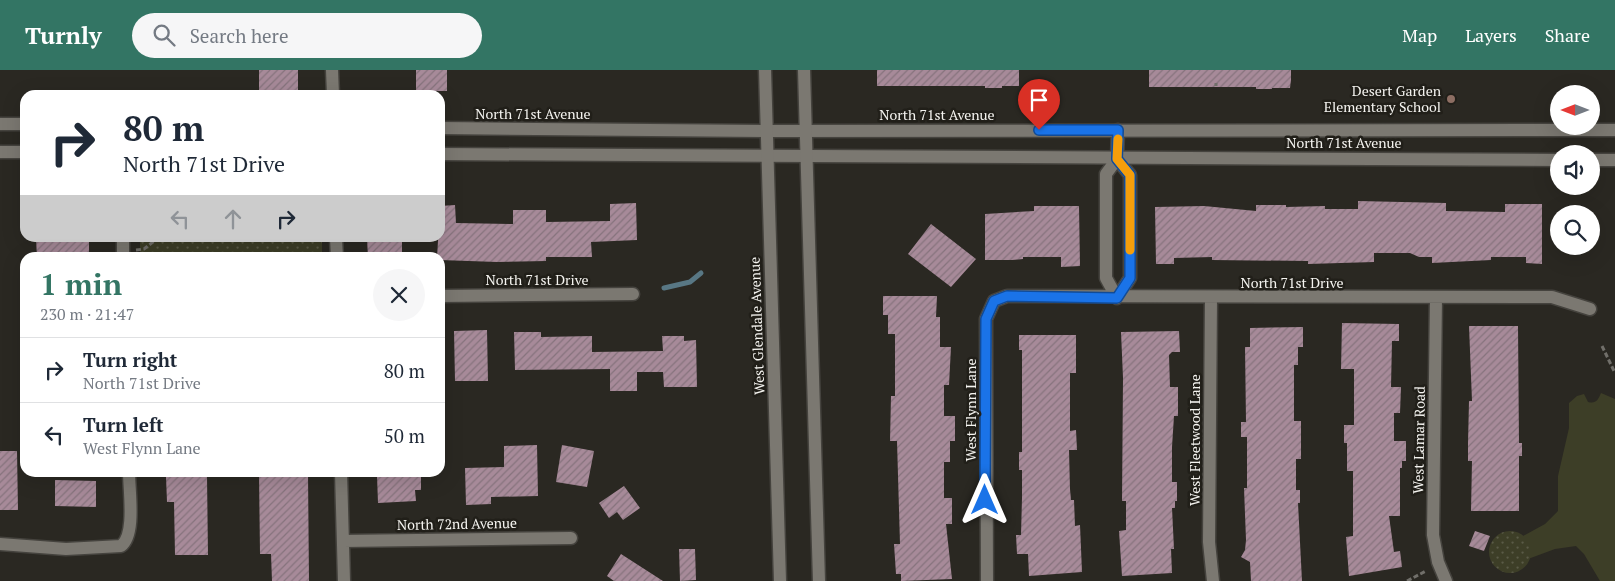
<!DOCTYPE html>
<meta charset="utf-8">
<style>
:root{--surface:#fff;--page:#f6f6f7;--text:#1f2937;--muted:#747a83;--line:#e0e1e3;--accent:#337564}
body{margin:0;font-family:"PT Serif",serif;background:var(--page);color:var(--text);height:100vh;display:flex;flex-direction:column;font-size:19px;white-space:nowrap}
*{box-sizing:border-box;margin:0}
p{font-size:16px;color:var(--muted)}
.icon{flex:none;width:28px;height:28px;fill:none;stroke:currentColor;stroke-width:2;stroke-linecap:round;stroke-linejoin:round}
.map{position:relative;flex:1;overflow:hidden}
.side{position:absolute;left:20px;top:182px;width:425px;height:225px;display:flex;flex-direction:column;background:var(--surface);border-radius:15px;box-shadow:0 5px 20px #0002}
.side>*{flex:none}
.hud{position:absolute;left:20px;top:20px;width:425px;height:152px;border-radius:15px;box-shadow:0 5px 20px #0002;background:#fff;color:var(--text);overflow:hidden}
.needle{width:32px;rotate:270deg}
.tools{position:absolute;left:1550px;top:15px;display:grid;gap:10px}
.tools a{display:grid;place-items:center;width:50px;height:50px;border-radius:50%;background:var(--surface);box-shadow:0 5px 20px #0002;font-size:25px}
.pin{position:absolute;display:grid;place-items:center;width:42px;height:42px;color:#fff;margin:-51px -21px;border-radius:50% 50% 50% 0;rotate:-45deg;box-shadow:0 0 5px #0007}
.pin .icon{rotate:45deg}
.me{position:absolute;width:55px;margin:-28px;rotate:0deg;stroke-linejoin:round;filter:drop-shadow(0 0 4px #0008)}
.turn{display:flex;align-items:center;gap:18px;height:105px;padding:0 20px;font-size:22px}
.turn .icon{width:65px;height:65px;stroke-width:2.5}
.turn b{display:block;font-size:35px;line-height:42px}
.lanes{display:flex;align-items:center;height:48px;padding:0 20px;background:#0003;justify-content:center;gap:25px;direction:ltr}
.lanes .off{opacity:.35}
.round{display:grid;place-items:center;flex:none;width:52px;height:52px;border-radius:26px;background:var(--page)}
.overview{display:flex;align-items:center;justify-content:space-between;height:85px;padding:0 20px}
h1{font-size:30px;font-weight:800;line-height:38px;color:var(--accent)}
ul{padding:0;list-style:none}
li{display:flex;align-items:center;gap:15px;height:65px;padding:0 20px;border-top:1px solid var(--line)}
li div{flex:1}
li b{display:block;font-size:19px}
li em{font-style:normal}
header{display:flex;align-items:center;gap:30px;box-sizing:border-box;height:70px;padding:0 25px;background:var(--accent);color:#fff}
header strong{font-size:24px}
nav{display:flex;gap:28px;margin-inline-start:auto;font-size:18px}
.search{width:350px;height:45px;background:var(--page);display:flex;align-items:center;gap:12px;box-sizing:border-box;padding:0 18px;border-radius:28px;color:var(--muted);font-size:19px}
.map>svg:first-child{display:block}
.green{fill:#3d3e27}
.park{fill:url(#park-dots)}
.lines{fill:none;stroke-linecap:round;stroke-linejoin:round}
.stream{stroke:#587784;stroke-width:5}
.building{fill:url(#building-hatch)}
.minor-casing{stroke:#45433e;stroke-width:15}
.tertiary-casing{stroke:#45433e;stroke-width:15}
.secondary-casing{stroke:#45433e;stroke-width:15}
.path{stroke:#716f6a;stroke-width:3;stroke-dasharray:5 2.5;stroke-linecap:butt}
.minor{stroke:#7b7871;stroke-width:12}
.tertiary{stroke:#7b7871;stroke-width:12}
.secondary{stroke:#7b7871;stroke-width:12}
.route-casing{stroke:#114b97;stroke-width:12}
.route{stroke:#1a73e8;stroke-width:9}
.slow{stroke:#f59e0b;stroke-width:9}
.education-dot{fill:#8d6e63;stroke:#211f19;stroke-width:2}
.labels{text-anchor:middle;stroke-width:5;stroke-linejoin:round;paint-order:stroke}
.poi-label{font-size:14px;fill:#f5f4f0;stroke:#211f19;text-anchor:end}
.street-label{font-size:14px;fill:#f5f4f0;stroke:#211f19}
</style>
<header>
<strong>Turnly</strong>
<div class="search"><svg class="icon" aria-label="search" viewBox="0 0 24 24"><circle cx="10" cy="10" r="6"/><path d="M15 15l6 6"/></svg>Search here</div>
<nav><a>Map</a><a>Layers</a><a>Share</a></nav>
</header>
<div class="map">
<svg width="1615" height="511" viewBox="0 0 1615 511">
<defs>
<pattern id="park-dots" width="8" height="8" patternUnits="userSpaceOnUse" patternTransform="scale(1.25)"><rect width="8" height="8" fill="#3d3e27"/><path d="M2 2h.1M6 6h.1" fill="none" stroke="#5a5a47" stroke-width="1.8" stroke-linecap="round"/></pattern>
<pattern id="building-hatch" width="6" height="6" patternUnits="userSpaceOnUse" patternTransform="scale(1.25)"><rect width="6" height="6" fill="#a78a99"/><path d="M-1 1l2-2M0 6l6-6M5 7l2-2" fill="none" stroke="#86737d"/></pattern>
</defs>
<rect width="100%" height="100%" fill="#2a2822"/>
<path class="green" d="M1601,323l14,6v182h-15l-16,-27 -8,-8 -21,3 -27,10v-16l-5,-7 22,-12 13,-13v-35l11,-48v-25l8,-7 7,-2 4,8c8,2 10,-2 13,-9z"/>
<path class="park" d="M140,168h182v19h-182z
M1489 482a21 21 0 1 1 42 0a21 21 0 1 1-42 0Z"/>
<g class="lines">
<path class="stream" d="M664,218l26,-6 11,-9"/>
</g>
<path class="building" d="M259,0h39v23l-39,1z
M416,0h31v21h-31z
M877,0h142v16h-17v2h-17v-2h-108z
M1149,0h142v10l-1,8h-18v1h-16v-2h-107z
M1358,131l88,2v8l59,1v-8h37v60l-16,-1v-6h-35v3l-59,3v-6h-13l-9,-4h-36v9l-66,2v-3l-96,-1v-3l-38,1v6h-18l-1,-57 49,-1 52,5v-6h30v2l39,-1v3h33z
M636,133l1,37 -46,2 1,15h-46v4l-49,1 -57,-2 -3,-2 3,-52 15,-1 1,18 57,1v-14h33v12l64,-1v-17z
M1034,136h45l1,60 -19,1v-10h-38v2l-11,1h-27v-46l49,-3z
M931,154l45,35 -25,28 -43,-33z
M36,168h53v20h-52z
M367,168h35v20h-34z
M883,226h54l-1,21h4v30h11l-2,38h-5v31h11v25h-5v21h-6v36h8v26h-6l6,55 -51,2v-7h-5l-2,-30h6l-3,-103h-7l1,-45h4v-62h-7v-19h-5z
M1342,253l57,1v17h-7l-1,46h10l-1,26h-6v28h12v20h-4v7h-2v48h-11l5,36 6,-1 2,16 -53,9 -3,-39 7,-1v-65h-6v-28h-3v-18h10v-56h-13z
M1469,256h49l1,117h3v13h-3v55h-48l1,-50h-4v-18l1,-42h3z
M1303,257v20h-5v18h-4v56h7v38h-5v31h4v13h-2l4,78h-51l-1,-19 -9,-5 4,-7 1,-10 -2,-52h3v-51h-6v-15h5l-1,-75h5v-19z
M487,260l1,51h-33l-1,-50z
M1179,261l1,21h-8l-3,3 1,32h8v29h-4l-2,31v35h5v19h-2v7h-3l2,41h-3l1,24 -50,3 -3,-45 7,-1v-29h-4l1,-123 -2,-46z
M514,262h27v5l51,-1v16l71,-1 -1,-15h22v5l12,-1 1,47h-33l-1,-15h-26v19h-27v-22l-95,1z
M1019,265h57v38h-6v58l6,-1 1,20h-8l1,39 1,11h3l1,26 5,-1 2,47 -53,4 -1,-22h-11l-1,-19h5l1,-37v-28h-3v-18h3v-102h-3z
M537,375l1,51 -47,1v7l-25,1 -1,-37 39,-1v-21z
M562,375l32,6 -7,36 -31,-5z
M0,381h17l1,59h-18z
M308,403l1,108h-37l-1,-27h-11l-1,-80z
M421,405v15h-6l1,11 -38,2 -1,-27z
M207,406l1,79h-33l-1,-53h-7l-1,-25z
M55,410l41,1v26l-41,-1z
M624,416l16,22 -17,12 -6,-8 -8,6 -10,-15z
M1475,461l15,5 -6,15 -15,-5z
M679,479h16l1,31 -16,1z
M621,484l42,27h-49l-7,-5z"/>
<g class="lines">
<g class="minor-casing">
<path id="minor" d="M332,0l1,25
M1117,89l13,16v103l-13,20
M123,168v20
M336,168l1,20
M440,226l193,-2
M1436,227l-3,238 5,27 8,19
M1117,228l-11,-20v-104l11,-15 1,-29
M1211,228l-2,244 4,39
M341,402l3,109
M343,471l228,-3
M0,474l66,5 55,-3c15,-11 8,-55 8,-74
M987,511l-1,-262 8,-18 13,-5 545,1 38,12"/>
</g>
<g class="tertiary-casing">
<path id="tertiary" d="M0,54h25
M440,58l326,3 849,-1
M0,82h25
M440,84l1119,6
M1591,90h24"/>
</g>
<g class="secondary-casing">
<path id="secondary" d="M765,0l15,511
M804,0l15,511"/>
</g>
<path class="path" d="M1216,13v3
M136,180l8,-1 14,-11
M1602,276l13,27
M1407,511l19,-10"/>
<use href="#minor" class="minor"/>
<use href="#tertiary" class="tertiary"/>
<use href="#secondary" class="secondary"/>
</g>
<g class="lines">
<g class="route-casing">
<path id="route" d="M985,430l1,-181 8,-18 13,-5 110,2 13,-20v-103l-13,-16 1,-29h-79"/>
</g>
<use href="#route" class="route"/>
<path class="slow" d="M1118,69l-1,20 13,16v75"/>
</g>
<circle class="education-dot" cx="1451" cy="29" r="5"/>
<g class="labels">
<g class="poi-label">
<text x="1441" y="26">Desert Garden<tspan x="1441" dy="16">Elementary School</tspan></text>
</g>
<g class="street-label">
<text x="533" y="49">North 71st Avenue</text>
<text x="937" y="50">North 71st Avenue</text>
<text x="1344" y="78">North 71st Avenue</text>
<text x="537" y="215">North 71st Drive</text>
<text x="1292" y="218">North 71st Drive</text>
<text transform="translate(757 256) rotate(-92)" y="5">West Glendale Avenue</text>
<text transform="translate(971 340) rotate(-90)" y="5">West Flynn Lane</text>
<text transform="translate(1195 370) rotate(-90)" y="5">West Fleetwood Lane</text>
<text transform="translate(1419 370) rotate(-89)" y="5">West Lamar Road</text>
<text transform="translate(457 454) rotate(-1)" y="5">North 72nd Avenue</text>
</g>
</g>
</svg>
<div class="tools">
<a><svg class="needle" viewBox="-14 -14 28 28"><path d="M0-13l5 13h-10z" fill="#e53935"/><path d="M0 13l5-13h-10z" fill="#747a83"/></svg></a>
<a><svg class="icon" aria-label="sound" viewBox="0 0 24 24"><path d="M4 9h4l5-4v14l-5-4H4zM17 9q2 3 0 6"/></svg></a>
<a><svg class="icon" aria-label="search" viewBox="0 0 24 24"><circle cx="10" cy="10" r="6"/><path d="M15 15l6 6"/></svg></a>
</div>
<div class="pin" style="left:1039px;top:60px;background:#d93025"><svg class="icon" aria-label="arrive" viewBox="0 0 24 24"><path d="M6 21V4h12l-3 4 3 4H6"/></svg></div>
<svg class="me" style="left:985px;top:430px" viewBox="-20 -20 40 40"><path d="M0-17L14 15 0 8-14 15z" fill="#1a73e8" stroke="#fff" stroke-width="4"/></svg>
<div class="hud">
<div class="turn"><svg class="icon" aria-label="right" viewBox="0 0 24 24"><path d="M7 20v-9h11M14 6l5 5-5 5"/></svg><div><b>80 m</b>North 71st Drive</div></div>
<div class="lanes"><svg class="icon off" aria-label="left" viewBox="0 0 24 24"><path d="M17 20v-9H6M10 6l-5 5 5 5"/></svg><svg class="icon off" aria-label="ahead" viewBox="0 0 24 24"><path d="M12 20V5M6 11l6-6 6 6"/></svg><svg class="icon" aria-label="right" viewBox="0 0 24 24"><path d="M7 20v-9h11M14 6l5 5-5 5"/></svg></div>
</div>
<section class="side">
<div class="overview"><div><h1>1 min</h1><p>230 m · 21:47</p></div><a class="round"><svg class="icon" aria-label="close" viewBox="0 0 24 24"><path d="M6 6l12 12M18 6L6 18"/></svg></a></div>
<ul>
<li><svg class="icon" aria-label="right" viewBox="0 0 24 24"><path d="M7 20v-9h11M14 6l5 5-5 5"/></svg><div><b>Turn right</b><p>North 71st Drive</p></div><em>80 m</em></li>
<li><svg class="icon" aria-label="left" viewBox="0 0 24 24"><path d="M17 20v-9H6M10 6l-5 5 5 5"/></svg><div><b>Turn left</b><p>West Flynn Lane</p></div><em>50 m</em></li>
</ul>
</section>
</div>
